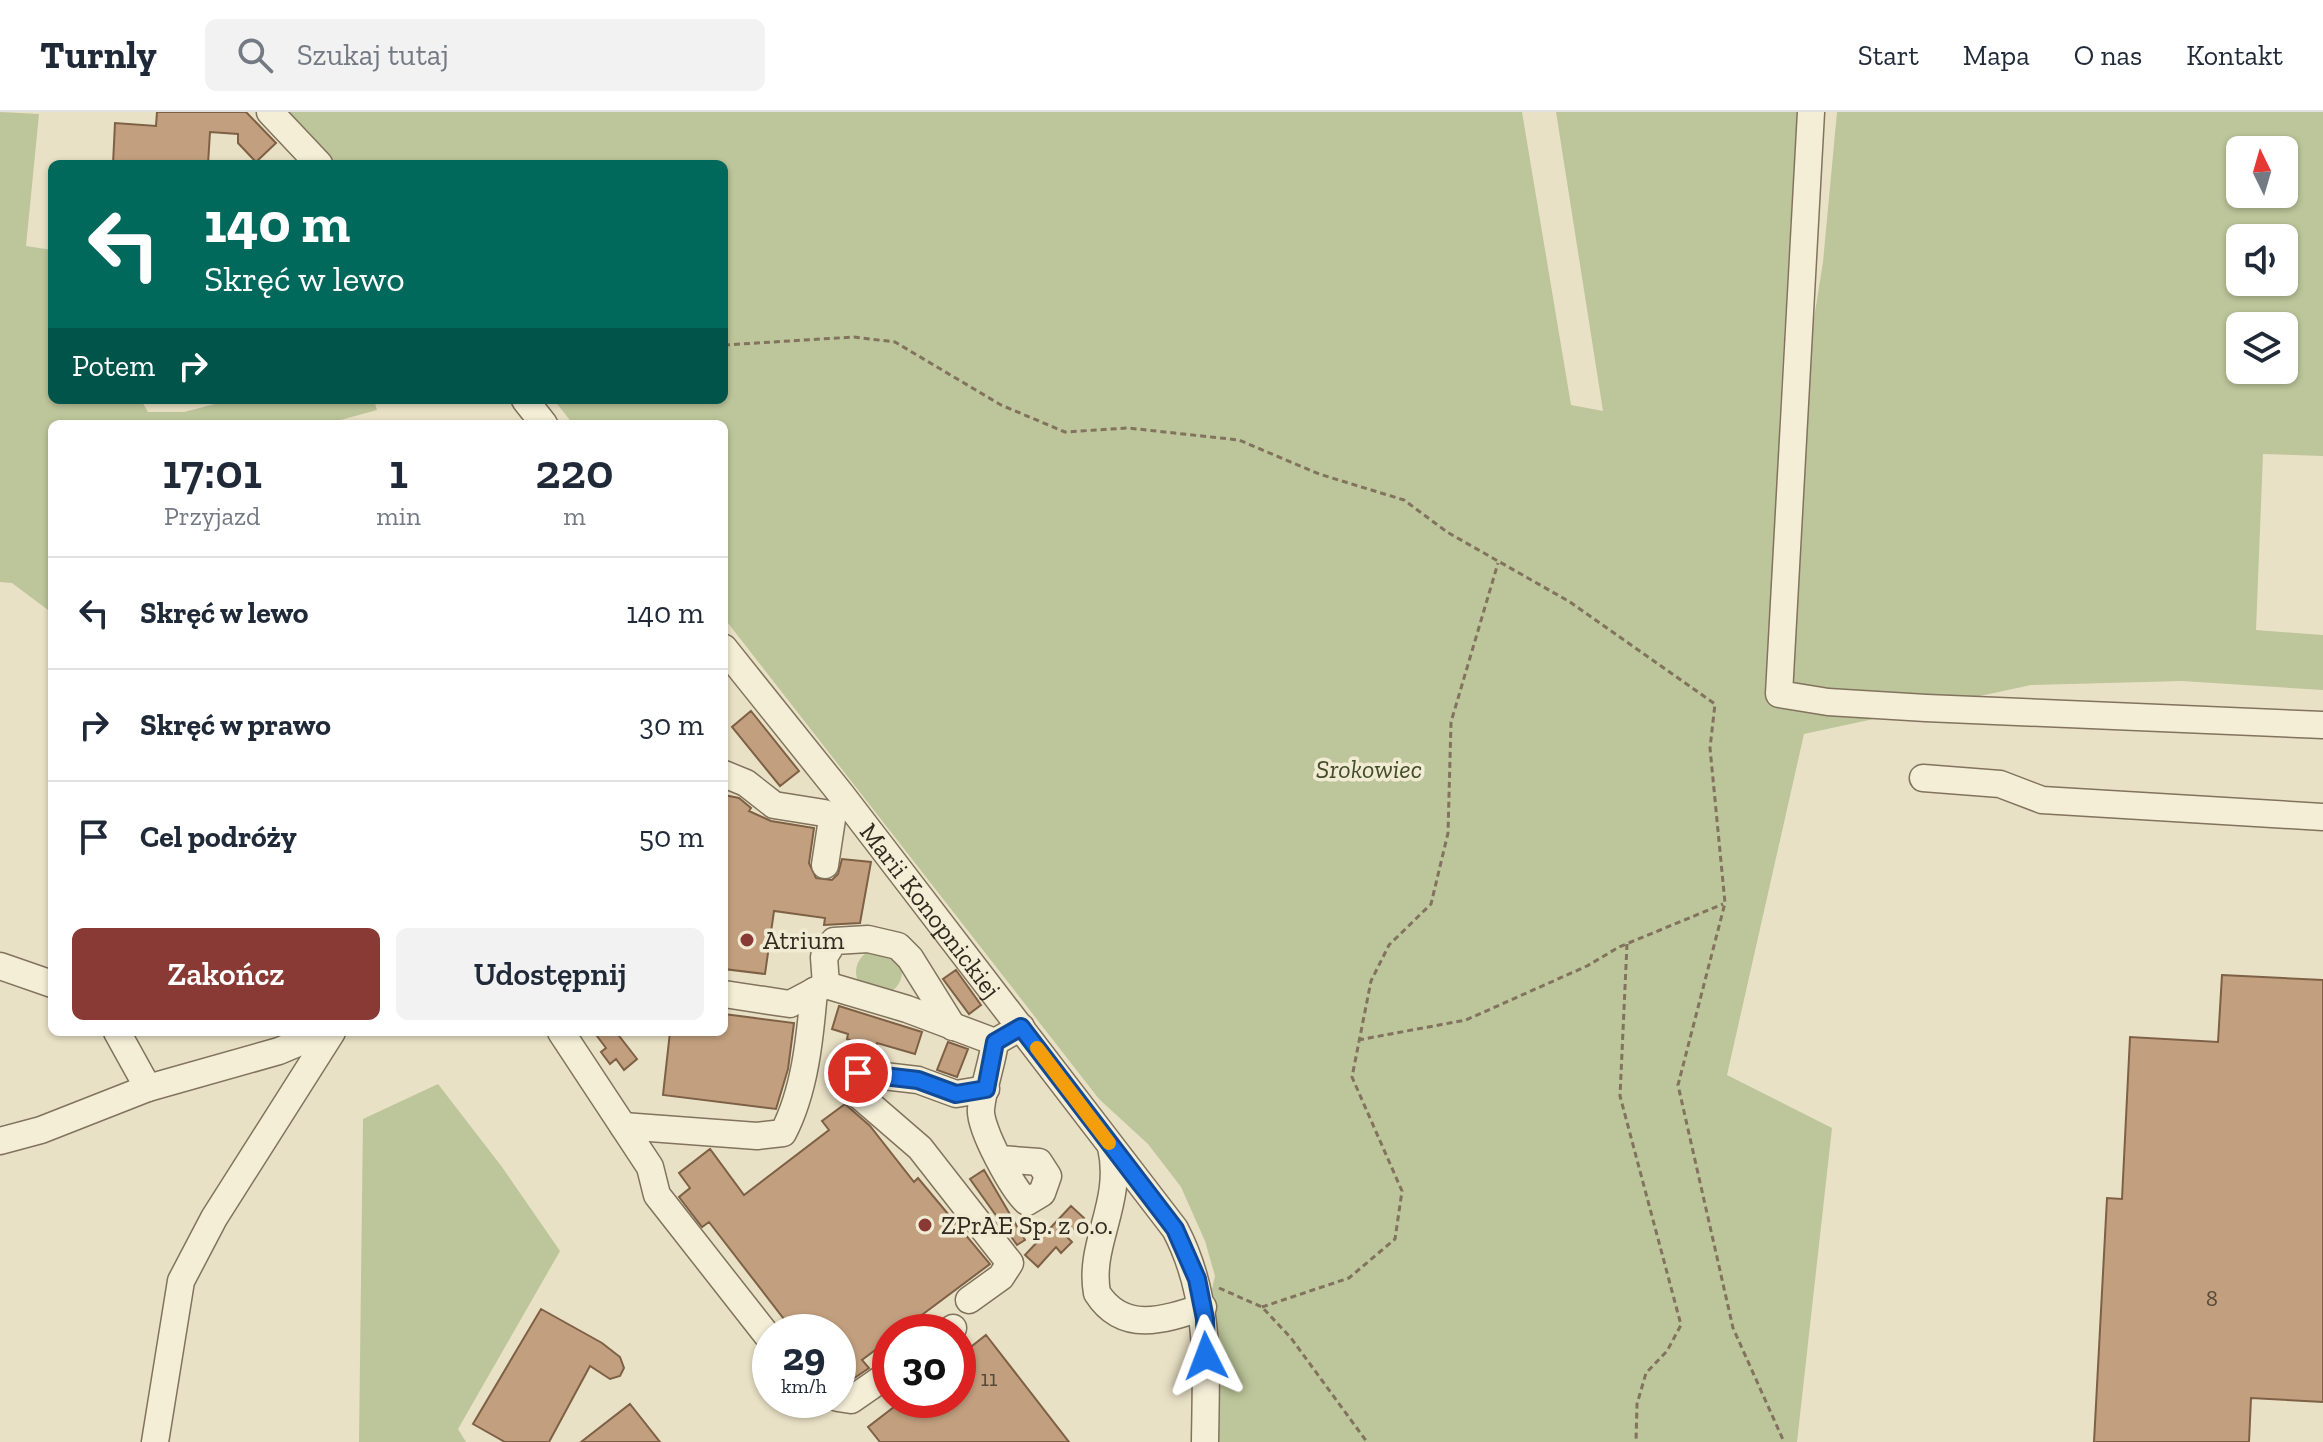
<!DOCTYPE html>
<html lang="pl">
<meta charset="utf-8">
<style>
:root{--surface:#fff;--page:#f2f2f3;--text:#1f2937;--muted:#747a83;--line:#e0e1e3;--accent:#893a34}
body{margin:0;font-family:"Zilla Slab",serif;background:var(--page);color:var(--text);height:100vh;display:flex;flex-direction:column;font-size:30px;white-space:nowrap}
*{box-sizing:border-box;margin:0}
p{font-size:26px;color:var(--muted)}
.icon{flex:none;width:44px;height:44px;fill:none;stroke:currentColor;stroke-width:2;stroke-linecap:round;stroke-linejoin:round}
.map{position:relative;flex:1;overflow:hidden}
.side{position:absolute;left:48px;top:308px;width:680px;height:616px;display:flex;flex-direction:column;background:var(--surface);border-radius:12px;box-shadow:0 2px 6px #0004}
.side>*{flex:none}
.banner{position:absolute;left:48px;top:48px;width:680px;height:244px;border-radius:12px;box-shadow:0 2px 6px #0004;background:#00695c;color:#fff;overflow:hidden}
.needle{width:52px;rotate:355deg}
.tools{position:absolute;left:2226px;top:24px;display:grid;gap:16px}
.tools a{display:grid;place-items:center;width:72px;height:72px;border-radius:12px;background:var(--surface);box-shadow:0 2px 6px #0004;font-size:40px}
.speed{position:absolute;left:752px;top:1202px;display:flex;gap:16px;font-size:40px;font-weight:700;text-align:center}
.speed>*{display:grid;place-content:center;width:104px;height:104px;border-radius:50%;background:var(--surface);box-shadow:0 2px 6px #0004;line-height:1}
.speed small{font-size:20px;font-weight:400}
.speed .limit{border:12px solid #d22;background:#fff;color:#111}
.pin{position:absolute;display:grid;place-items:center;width:68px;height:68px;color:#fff;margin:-34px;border:4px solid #fff;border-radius:50%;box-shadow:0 2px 8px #0007}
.me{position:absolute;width:88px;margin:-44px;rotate:357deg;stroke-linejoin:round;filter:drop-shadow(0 0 6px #0008)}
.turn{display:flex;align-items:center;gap:28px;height:168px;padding:0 24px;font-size:36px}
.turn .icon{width:104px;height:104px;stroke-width:2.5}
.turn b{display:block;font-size:56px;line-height:68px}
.then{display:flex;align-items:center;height:76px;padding:0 24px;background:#0003;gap:16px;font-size:30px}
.eta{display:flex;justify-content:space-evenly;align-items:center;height:136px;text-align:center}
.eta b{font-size:48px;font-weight:600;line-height:56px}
.cta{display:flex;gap:16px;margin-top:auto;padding:16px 24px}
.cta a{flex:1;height:92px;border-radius:12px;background:var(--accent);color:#fff;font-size:32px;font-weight:600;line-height:92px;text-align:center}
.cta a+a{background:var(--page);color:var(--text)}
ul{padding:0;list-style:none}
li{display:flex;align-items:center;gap:24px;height:112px;padding:0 24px;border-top:2px solid var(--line)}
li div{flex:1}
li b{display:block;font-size:30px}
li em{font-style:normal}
header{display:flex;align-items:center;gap:48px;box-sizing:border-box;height:112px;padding:0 40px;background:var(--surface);border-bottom:2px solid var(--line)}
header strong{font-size:38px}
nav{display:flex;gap:44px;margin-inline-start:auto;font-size:28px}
.search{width:560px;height:72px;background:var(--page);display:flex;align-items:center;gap:20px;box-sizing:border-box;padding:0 28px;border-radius:12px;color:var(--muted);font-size:30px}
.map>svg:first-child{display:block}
.green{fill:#bdc59a;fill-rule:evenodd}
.building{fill:#c2a07f;stroke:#7e6045;stroke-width:2}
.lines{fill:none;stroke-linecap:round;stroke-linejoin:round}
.minor-casing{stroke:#81735d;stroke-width:29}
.path{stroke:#81735d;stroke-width:3;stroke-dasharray:6 4;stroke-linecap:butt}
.minor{stroke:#f4eed7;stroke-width:26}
.route-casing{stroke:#114b97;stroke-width:20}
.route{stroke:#1a73e8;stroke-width:14}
.slow{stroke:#f59e0b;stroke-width:14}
.poi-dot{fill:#893a34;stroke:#f1ebd3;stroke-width:3}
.labels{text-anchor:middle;stroke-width:7;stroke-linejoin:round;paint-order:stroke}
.number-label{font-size:22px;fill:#574837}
.park-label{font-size:26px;font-style:italic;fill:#414d28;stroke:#f1ebd3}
.street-label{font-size:26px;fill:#332a1f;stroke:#f1ebd3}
.poi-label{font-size:26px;fill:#332a1f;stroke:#f1ebd3;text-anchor:start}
</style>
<header>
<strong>Turnly</strong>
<div class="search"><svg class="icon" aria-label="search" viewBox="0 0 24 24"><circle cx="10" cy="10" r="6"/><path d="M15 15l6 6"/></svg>Szukaj tutaj</div>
<nav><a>Start</a><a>Mapa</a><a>O nas</a><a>Kontakt</a></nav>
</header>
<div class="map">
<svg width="2323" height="1330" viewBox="0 0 2323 1330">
<rect width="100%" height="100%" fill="#e9e1c5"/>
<path class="green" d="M0,0l39,2 -13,132 26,4v150h89l7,12h36l46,-12h144l3,10 -51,14h-274v189l-40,-30 -12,-1z
M285,0h1237l49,293 32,6 -47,-299h241l-18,316 17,3 27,-169 14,-150h486v344l-60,-2 -7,176 67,5v55l-141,-9 -151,4 -227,49 -77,341 105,53 -35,314h-594l2,-123 10,-43 -10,-35 -24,-54 -33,-43 -49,-45 -375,-481v-194h-151l-19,-24h170v-236h-390zM2240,38h44v44h-44zM2240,126h44v44h-44zM2240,214h44v44h-44z
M856 860a23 23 0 1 1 46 0a23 23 0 1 1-46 0Z
M438,972l64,83 58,84 -102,178 8,13h-107l4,-323z"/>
<path class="building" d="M157,0h89l30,31 -20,19 -18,-19v-9l-28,-2 -2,32h-95l2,-41 41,3z
M751,599l48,60 -19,15 -48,-59z
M724,683l15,3 12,10 -2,3 22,10 43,7 -5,35 7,15 16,2 6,-6 4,-15 29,3 -11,61 -36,2 1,-7 -51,-7 -9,63 -41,-5z
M956,858l25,35 -12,9 -26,-35z
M2222,863l101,5v422l-72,-4 -2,44h-155l13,-244 15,1 8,-162 88,5z
M839,894l83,26 -7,22 -38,-11 -1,5 -29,-9 1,-5 -16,-5z
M724,902l70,9 -6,46 -12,40 -113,-14 7,-63h54z
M594,920h22l21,27 -13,11 -8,-11 -6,5 -9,-12 5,-4z
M948,930l20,7 -11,28 -20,-7z
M845,992l25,22 44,56 4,-4 72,86 -91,68h-9v7l-28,21 7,8 -22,15 -9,-10v-41h-44l-85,-110 -7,5 -23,-30 11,-9 -11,-15 31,-24 34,46 85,-65 -7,-9z
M984,1058l41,70 -8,5 -47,-66z
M1071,1094l13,12 -18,18 6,6 -11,11 -5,-6 -18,20 -13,-12z
M541,1197l61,34 18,14 4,11 -4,8 -10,3 -20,-13 -41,76h-44l-32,-18z
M986,1223l83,107h-189l-12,-15 35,-27h55v-43z
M630,1292l30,38h-79z"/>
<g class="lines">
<g class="minor-casing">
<g id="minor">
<path d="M270,0l49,52"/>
<path d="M1811,0l-32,582 49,8 98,6 397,17"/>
<path d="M525,288l19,24"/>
<path id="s1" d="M724,536l117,146 334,435c36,68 31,138 30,213"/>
<path d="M724,662l22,9 28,22 50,8 8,6 -7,46"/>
<path d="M1923,666l77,6 42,16 281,17"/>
<path d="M0,854l52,18"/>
<path d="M826,873l-2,-28 10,-16 34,-2 30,7 12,12 43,69"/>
<path d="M724,882l66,10 36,-19 81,24 88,33 26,-15"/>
<path d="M117,920l31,56 131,-37 45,-19"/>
<path d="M561,920l89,135 7,28 113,144"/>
<path d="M995,930c-3,22 -12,45 -14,67 -2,19 32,81 46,93l15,-9 6,-17 -9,-14 -38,-3"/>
<path d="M623,1014l134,10 26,-3c22,-42 27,-95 31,-142"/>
<path d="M0,1029l41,-11 107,-42"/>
<path d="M1111,1035c13,56 -23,96 -14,146 26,41 67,27 106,14"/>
<path d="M969,1188l32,-23 9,-14 -90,-115 -66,-57 -3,-10 7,-8 60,7 38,14 30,-5"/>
<path d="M947,1220l6,-4"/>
<path d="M838,1286l13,2 39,-27"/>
<path d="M155,1330l26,-161 33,-63 118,-186"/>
</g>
</g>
<path class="path" d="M724,233l130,-8 41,5 106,63 64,27 63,-4 111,12 80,34 85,26 43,32 123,70 145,102 -5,44 15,155 -47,182 55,243 51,114
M1627,832l-7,152 61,229 -14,26 -21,22 -9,31 -1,38
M1358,928l108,-20 121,-54 32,-19 104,-43
M1219,1176l43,19 29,31 76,104
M1262,1195l87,-29 46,-39 7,-48 -50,-114 19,-96 18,-36 42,-41 17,-71 3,-111 47,-159"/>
<use href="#minor" class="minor"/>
</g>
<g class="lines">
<g class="route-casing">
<path id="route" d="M858,961l60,7 38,14 30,-5 9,-47 26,-15 154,202 22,50 8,40 1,37"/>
</g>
<use href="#route" class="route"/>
<path class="slow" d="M1037,936l72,95"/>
</g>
<g class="poi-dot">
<circle cx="747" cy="828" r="8"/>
<circle cx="925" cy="1113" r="8"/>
</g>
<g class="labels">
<g class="number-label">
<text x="2212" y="1194">8</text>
<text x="989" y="1274">11</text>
</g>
<g class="park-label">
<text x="1369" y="666">Srokowiec</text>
</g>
<g class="street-label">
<text dy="9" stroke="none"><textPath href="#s1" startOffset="334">Marii Konopnickiej</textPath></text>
</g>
<g class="poi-label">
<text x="763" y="837">Atrium</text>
<text x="941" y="1122">ZPrAE Sp. z o.o.</text>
</g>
</g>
</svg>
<div class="tools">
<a><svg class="needle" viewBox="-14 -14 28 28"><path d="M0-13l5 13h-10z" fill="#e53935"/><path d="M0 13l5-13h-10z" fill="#747a83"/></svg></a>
<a><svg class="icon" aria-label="sound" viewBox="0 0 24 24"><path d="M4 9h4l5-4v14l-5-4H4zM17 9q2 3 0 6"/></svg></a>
<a><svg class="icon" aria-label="layers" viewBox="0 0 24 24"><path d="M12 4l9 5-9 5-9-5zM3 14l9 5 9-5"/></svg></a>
</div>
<div class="speed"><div>29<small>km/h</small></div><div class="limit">30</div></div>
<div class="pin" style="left:858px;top:961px;background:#d93025"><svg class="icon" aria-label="arrive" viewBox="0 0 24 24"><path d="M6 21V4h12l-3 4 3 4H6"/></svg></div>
<svg class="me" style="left:1206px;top:1244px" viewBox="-20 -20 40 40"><path d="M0-17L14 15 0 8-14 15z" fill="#1a73e8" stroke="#fff" stroke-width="4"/></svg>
<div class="banner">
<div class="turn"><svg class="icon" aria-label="left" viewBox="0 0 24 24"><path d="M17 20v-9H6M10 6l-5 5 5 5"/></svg><div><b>140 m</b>Skręć w lewo</div></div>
<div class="then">Potem<svg class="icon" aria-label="right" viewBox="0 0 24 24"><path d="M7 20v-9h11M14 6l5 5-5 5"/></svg></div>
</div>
<section class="side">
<div class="eta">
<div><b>17:01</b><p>Przyjazd</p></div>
<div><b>1</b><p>min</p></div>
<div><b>220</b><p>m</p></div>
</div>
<ul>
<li><svg class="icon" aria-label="left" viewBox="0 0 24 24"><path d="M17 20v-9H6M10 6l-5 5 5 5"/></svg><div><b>Skręć w lewo</b></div><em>140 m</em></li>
<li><svg class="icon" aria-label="right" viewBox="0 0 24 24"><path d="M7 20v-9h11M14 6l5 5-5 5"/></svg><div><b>Skręć w prawo</b></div><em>30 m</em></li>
<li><svg class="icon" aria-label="arrive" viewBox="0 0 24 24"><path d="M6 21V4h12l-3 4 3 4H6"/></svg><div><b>Cel podróży</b></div><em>50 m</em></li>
</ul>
<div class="cta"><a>Zakończ</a><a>Udostępnij</a></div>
</section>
</div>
